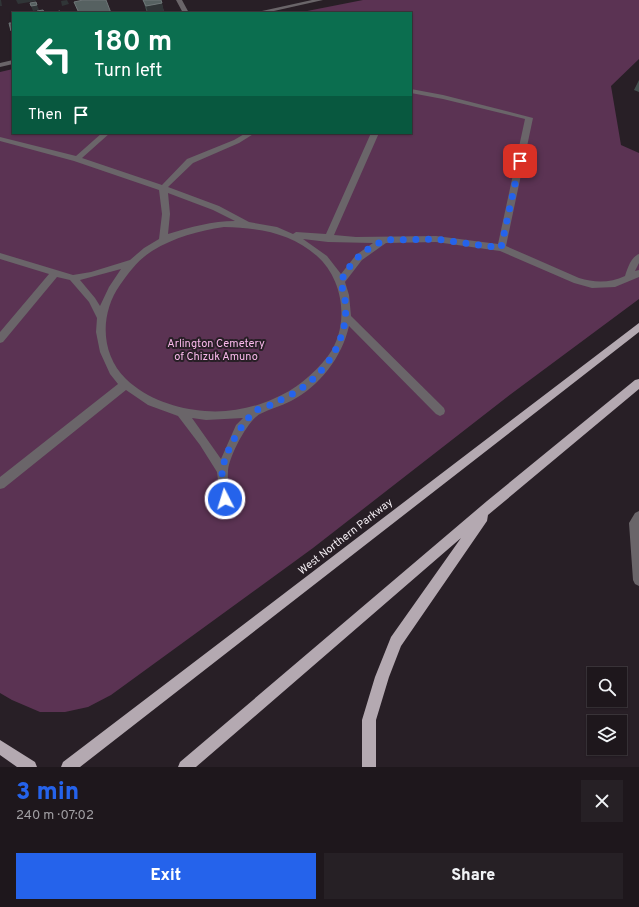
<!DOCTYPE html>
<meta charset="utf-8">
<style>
:root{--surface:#1e171c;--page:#262025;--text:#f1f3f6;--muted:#a19fa3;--line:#3c363b;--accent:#2563eb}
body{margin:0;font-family:Overpass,sans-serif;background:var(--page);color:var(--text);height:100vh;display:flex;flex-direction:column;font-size:15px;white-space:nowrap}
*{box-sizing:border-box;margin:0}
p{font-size:13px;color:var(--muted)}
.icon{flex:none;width:22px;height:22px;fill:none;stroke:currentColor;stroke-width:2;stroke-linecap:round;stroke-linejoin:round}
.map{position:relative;height:767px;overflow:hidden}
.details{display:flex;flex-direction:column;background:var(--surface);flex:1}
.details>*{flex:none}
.banner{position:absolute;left:12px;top:12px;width:400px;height:122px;border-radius:0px;box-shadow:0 1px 3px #0004,0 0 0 1px var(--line);background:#0b6e4f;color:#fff;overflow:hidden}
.fabs{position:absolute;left:587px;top:667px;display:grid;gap:8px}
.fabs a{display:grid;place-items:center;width:40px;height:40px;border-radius:0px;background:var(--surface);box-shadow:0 1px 3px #0004,0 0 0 1px var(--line);font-size:20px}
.pin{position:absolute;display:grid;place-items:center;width:34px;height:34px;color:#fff;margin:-17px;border-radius:8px;box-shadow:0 2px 6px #0006}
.me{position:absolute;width:44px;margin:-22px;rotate:355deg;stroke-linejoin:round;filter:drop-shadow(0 0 3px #0008)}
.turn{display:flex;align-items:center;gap:14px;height:84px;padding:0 16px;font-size:18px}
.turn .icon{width:52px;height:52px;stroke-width:2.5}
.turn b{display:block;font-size:28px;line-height:34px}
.then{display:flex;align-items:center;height:38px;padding:0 16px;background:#0003;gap:8px;font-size:15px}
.round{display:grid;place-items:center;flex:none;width:42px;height:42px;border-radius:0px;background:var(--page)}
.overview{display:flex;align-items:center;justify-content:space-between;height:68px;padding:0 16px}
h1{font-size:24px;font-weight:800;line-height:30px;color:var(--accent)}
.primary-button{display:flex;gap:8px;margin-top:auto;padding:8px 16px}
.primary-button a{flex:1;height:46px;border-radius:0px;background:var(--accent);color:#fff;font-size:16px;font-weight:800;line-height:46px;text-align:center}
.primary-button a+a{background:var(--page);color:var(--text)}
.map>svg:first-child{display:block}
.green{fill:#5b3353}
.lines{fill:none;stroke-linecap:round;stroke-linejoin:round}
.minor{fill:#6a6569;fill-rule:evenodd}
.major{fill:#b4a9b1;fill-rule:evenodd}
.wall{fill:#43504f}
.shaded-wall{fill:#303537}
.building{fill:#566161;stroke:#6f7778}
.route{stroke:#2563eb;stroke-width:7;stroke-dasharray:0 12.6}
.labels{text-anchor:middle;stroke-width:4;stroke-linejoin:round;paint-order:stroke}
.park-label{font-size:11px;fill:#f9b9eb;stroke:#281f26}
.street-label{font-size:11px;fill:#f3edf2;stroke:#281f26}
</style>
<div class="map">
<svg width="639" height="767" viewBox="0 0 639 767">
<rect width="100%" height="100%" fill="#281f26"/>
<path class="green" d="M363,0h276v59l-28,27 10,59 18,8v146l-128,95 -198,154 -202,147 -23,12 -23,5h-25l-28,-12 -12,-7v-621l13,-3v64h398v-120h-114z"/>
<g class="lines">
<path class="minor" d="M176,0h6l7,13h-6z
M312,0h11l-58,13h-12z
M13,60v4l-13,3v-4z
M411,89l32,6 90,23 -27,128 73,32c16,5 31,5 46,-2 3,-9 6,-19 14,-22v9l-4,8 4,-1v7l-24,10 -23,1 -18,-5 -74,-32 -64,-9 -50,1 -24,17 -17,22 4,13 2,21 93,92 1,3 -1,3 -4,2 -4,-2 -87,-88c-7,31 -29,60 -58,75 -10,5 -21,8 -31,13 -12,6 -32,44 -32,58 -1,8 2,18 3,27l-2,4 -4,1 -4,-1 -4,-31 -17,-27 -22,-29 -30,-11 -22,-15 -122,98 -4,1v-12l118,-93 -8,-10 -10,-22 -4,-20 1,-14 -8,-16 -19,-22 -13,-3 -54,65 -3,1v-11l49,-58 -49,-15v-6l73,22 18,-3 39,-12 14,-12 15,-9 3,-25 -3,-24 -85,-29 -74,-20v-4l76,19 26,-23h8l-28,25 80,27 25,-26 47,-19 12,-7h9l-16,10 -46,20 -25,24 51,19 30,16 28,5 16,7 3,-2 30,2 45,-101h8l-45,102 22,2 80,-1 62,8 27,-125 -82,-20 -32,-6zM168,193l45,17 22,11c-23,0 -44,6 -67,13l2,-20zM224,227c34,1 66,5 93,29 27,24 33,70 11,100 -15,19 -33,34 -55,43 -20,9 -45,14 -68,12 -28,-2 -58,-12 -79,-32 -26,-25 -26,-66 -6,-94 9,-13 19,-26 32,-34 23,-14 46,-20 72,-24zM303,239l25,3 45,1 -17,12 -15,19 -14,-18zM121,269l-12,18 -9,19 -5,-8 -15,-18zM192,418l14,2 37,-2 -7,7 -15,34z
M639,511v75l-4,-2 -2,-4 -4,-57 6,-10z"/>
<path class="major" d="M639,323v9l-559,435h-19l2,-5z
M639,379v10l-151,126 -1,6 -86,125 -12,31 -13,43v47h-14v-47l13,-43 16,-40 70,-99 -265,229h-18l2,-5 307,-261 148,-121z
M0,740l35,22 2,5h-20l-17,-12z"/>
</g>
<path class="wall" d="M143,0h18l3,12 -5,1h-12z
M639,80v12l-5,-2z"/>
<path class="shaded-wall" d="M0,0h1l1,6h-2z
M16,0h19l1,1 -18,3z
M67,0l2,4 -7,2 -1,-5z
M36,2l3,8 -6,1 -2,-5z
M162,3l2,9 -5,1h-11l-2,-7z"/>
<path class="building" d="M83,0h23l5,13h-32l-5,-11z
M143,0h18l1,3 -16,3z
M36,2l1,3 -6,1 -1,-3z
M43,10l1,2 -6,1 -1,-2z
M60,11l1,2h-10z
M9,23h4v7l-2,1z"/>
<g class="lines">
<path class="route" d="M225,499c-1,-9 -3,-19 -3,-27 2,-19 19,-48 33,-61 5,-3 12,-4 17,-7 7,-3 15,-7 22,-11 32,-19 56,-55 51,-93 0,-6 -3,-12 -5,-18l10,-16 13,-14 21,-12 52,-1 65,9 19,-87"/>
</g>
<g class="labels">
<g class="park-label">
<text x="216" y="347">Arlington Cemetery<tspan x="216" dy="13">of Chizuk Amuno</tspan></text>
</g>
<g class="street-label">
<text transform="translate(345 536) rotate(-38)" y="4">West Northern Parkway</text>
</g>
</g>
</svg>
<div class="fabs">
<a><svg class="icon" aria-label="search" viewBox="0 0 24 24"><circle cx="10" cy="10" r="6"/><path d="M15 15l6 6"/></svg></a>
<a><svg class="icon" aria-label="layers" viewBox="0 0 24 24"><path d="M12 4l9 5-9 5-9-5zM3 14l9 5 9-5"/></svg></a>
</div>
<div class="pin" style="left:520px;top:161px;background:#d93025"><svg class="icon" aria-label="arrive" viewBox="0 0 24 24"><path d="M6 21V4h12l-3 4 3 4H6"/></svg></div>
<svg class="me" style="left:225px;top:499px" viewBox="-20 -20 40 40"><circle r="17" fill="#2563eb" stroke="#fff" stroke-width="3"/><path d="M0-11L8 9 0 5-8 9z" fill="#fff"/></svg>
<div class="banner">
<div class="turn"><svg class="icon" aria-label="left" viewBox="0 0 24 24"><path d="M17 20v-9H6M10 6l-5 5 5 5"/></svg><div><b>180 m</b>Turn left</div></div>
<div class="then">Then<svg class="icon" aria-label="arrive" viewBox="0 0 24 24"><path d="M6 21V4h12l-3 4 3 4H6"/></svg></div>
</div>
</div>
<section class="details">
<div class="overview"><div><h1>3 min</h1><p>240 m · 07:02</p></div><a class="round"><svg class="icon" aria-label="close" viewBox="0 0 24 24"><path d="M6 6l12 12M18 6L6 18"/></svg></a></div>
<div class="primary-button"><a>Exit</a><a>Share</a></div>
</section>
